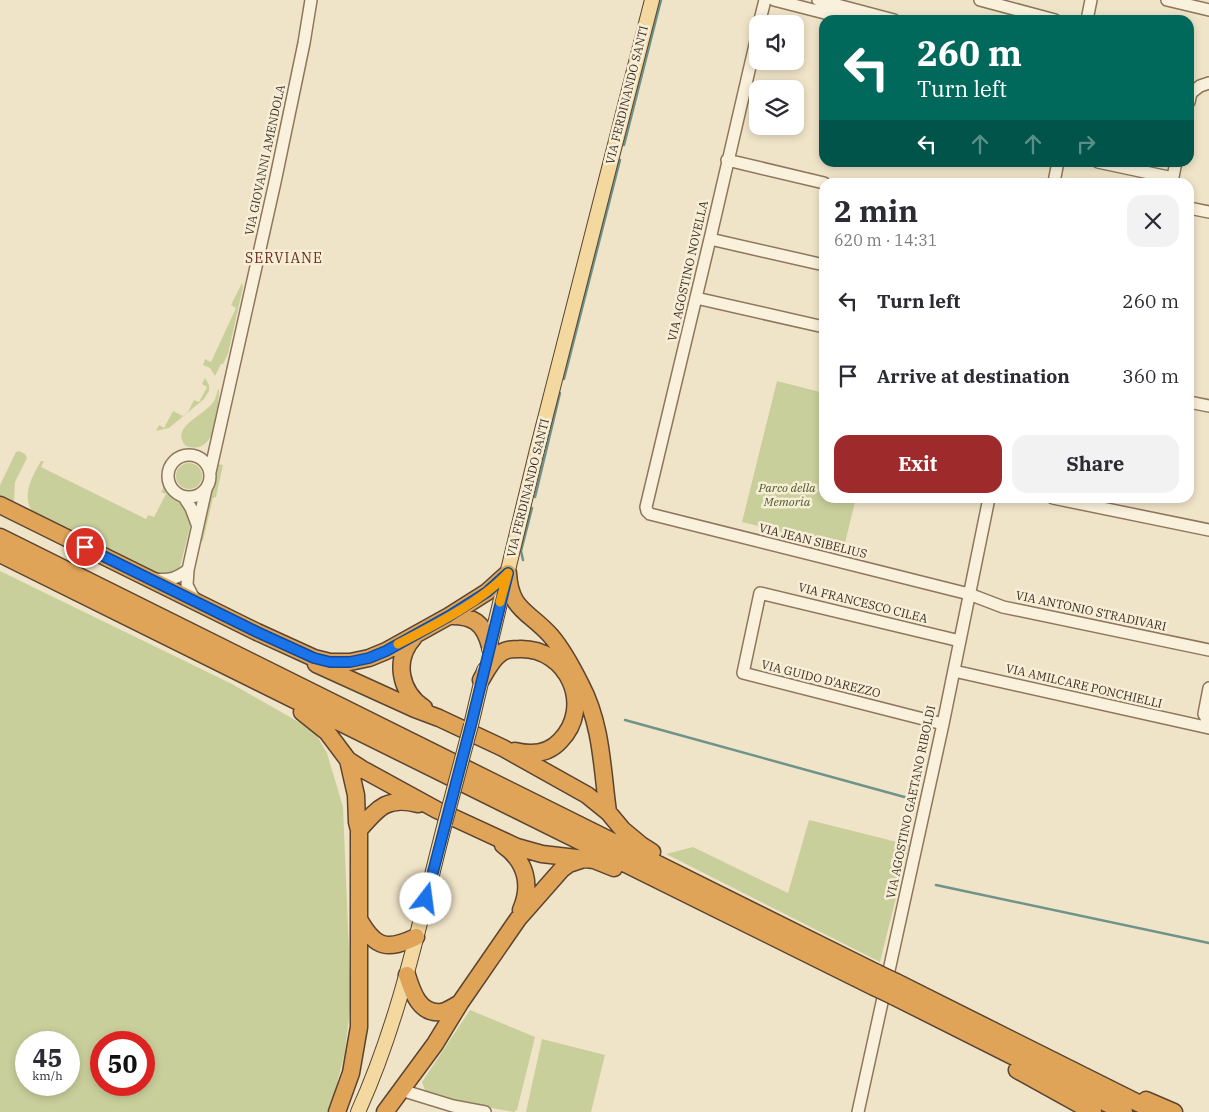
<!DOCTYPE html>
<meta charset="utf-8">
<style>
:root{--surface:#fff;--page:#f2f2f3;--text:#2b2b33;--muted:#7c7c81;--accent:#9e2a2b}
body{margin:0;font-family:"IBM Plex Serif",serif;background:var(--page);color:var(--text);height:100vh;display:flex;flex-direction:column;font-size:19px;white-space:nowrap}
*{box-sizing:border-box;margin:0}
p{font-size:16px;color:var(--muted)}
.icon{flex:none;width:28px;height:28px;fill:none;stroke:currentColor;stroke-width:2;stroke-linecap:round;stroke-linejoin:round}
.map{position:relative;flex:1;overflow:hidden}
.sheet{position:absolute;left:819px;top:178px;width:375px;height:325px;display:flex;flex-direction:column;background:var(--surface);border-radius:15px;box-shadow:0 2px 8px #0003}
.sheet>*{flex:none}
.hud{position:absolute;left:819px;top:15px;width:375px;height:152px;border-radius:15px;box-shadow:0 2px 8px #0003;background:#00695c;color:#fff;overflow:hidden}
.tools{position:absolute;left:749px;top:15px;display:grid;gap:10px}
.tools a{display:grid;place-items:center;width:55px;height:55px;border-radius:10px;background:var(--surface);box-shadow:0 2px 8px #0003;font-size:25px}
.speed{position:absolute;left:15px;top:1031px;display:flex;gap:10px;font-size:25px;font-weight:700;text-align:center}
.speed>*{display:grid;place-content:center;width:65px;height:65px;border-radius:50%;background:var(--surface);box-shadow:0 2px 8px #0003;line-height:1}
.speed small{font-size:12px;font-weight:400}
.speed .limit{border:8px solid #d22;background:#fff;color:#111}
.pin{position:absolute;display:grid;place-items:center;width:42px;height:42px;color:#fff;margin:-21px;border:2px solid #fff;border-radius:50%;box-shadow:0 1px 5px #0007}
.me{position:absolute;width:55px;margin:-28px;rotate:15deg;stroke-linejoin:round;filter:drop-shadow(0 0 4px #0008)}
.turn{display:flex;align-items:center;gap:18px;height:105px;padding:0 15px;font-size:22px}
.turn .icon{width:65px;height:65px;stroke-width:2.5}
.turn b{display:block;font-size:35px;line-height:42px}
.lanes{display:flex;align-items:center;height:48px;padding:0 15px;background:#0003;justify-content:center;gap:25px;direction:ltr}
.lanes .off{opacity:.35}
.round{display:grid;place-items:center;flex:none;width:52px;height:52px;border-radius:15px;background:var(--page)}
.summary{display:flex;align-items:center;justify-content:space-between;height:85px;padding:0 15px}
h1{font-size:30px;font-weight:700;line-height:38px}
.primary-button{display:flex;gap:10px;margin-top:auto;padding:10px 15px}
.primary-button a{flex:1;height:58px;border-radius:15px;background:var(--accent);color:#fff;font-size:20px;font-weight:700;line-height:58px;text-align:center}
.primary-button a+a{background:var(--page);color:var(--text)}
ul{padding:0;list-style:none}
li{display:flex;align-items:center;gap:15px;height:75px;padding:0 15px}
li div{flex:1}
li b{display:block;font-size:19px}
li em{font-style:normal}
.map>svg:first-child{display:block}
.green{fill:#c9cf9b;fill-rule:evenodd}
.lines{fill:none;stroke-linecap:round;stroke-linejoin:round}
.stream{stroke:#6f938a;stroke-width:2.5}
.minor-casing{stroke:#8d765c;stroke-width:14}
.major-casing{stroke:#5b4430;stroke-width:16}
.highway-casing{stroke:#5b4430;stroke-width:19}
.minor{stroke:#faf1dc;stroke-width:11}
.major{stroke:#f3d9a0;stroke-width:14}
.highway{stroke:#e0a458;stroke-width:16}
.major-bridge-casing{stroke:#5b4430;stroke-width:16;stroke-linecap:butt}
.highway-bridge-casing{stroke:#5b4430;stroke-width:19;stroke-linecap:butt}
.major-bridge{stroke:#f3d9a0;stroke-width:14}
.highway-bridge{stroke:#e0a458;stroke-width:16}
.route-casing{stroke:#114b97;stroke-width:12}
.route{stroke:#1a73e8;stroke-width:9}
.slow{stroke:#f59e0b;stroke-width:9}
.labels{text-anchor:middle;stroke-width:5;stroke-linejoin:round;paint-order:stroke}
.street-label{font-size:12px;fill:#3d2e20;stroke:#f7eed8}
.park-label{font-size:12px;font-style:italic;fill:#4d5a26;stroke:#f7eed8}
.neighbourhood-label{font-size:14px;letter-spacing:1px;fill:#6b2e1e;stroke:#f7eed8}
</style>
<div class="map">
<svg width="1209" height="1112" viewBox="0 0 1209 1112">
<rect width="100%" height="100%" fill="#f0e4c8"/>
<path class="green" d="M242,283l1,4 -15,67 -5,10h-2l-6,12 -5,-8 -7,-3 2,-6 6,3 25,-54 -5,-3z
M205,378l4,7v6l-5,8 -35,29 -13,3 3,-6 5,3 9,-17 10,5 5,-4 6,-12 5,2 8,-15 -5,-3z
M777,381l47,12v105h32l-12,49 -102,-25z
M218,389l1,1c-1,19 -2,67 -33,56 -18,-19 20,-31 28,-45 2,-4 3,-8 4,-12z
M19,451l6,3 2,4 -12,24 -1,20 -2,1 -12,-5v-13l16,-33z
M41,461h3l-3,6 105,52 2,-4 6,2 12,-23 -5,-2 3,-5 8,9 14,10 5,17 -11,44 -7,6 -14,2 -35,-18 -10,-2 -80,-41c-14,-18 -2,-37 7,-53z
M176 476a13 13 0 1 1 26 0a13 13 0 1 1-26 0Z
M218,464l5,1 -7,32 -3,1 -10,43 -2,-1 4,-35 7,-14z
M0,571l232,113 72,41 13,11 10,17 16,54 8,193 -6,52 -10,39 -8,21h-327zM26,1042h43v43h-43zM101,1042h43v43h-43z
M809,820l100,25 -29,117 -214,-108 27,-7 95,46z
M470,1010l65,27 -18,73 -3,2 -57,-10 -31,-9 -4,-11z
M542,1039l63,16 -14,57h-65z"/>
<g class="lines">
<path class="stream" d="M624,145l37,-145
M564,379l56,-219
M535,497l25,-104
M523,560l-2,-9 11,-43
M625,720l283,78
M936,885l273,58"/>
<g class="minor-casing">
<path id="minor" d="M774,0l78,20
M818,0l76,20
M980,0l75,20
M1167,0l42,10
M1087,20l4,-20
M759,24l6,-24
M758,32l-48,207 -64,268 1,4 3,3 319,80 34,13 206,43
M1189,102l2,-9 9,-7 9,-3
M727,160l97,23
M1098,162l75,16
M1054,182l4,-20
M1172,182l4,-20
M1189,208l20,4
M710,239l114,26
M696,298l128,29
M1189,402l20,4
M168 476a21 21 0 1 1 42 0a21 21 0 1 1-42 0Z
M210,472l65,-290 29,-139 7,-43
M184,497l7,11 6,16
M1053,498l156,32
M155,579c15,2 22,-1 33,-9
M197,601l-5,-6 -5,-10 1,-15 18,-81
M954,671l255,57
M1209,688l-5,26 5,9
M943,724l-200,-51 17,-80 200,48
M401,1090l52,16 32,6
M858,1112l85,-388 46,-226"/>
</g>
<g class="major-casing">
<path id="major" d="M489,649l48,-199 115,-450
M471,725l13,-55
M358,1112c42,-92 62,-192 87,-289"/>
</g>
<g class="highway-casing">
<path id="highway" d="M0,505l257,127 57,26 16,4h20l19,-4 17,-7 63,-35 38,-24 21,-19
M0,537l877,436
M0,554l874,433
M508,573c2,38 21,38 43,63 12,14 22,33 30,49 21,40 21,84 27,127
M449,616c24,-1 35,7 41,30
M414,637c-21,23 -14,55 10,71
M316,664l99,45 24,9 64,30 84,47 21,17 15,18 18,15 11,7
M481,680c5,-9 11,-21 20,-27 5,-4 13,-4 18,-4 49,-2 75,58 41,92 -12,13 -29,14 -45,10
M302,712l25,20 21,28 14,9 75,41 80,37 25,7 52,6 20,8
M359,830c19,-22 28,-34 59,-26
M503,845c23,16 29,40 18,65
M360,921c16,28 28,29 56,16
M407,975c5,16 12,40 35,37 5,-1 13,-6 18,-9
M896,982l260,130
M893,996l231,116
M1017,1070l76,42
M1146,1100l28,12
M337,1112l14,-39 8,-46v-197l-2,-8 -1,-27 -8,-35
M385,1112l50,-68 25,-41 58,-84 44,-50 7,-5 12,-4"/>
</g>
<use href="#minor" class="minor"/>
<use href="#major" class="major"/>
<use href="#highway" class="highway"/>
<g class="major-bridge-casing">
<path id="major-bridge" d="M445,823l26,-98"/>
</g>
<g class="highway-bridge-casing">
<path id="highway-bridge" d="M877,973l19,9
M874,987l19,9"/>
</g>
<use href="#major-bridge" class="major-bridge"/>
<use href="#highway-bridge" class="highway-bridge"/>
</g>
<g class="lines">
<g class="route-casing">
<path id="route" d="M85,547l172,85 57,26 16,4h20l19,-4 17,-7 63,-35 38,-24 21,-19 -37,152 -45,174"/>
</g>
<use href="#route" class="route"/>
<path class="slow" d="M398,644c35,-18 83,-42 110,-71l-8,29"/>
</g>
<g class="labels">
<g class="street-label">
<text transform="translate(627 95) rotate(-76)" y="4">VIA FERDINANDO SANTI</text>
<text transform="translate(265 160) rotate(-78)" y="4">VIA GIOVANNI AMENDOLA</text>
<text transform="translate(688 271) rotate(-77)" y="4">VIA AGOSTINO NOVELLA</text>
<text transform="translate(528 488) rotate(-76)" y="4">VIA FERDINANDO SANTI</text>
<text transform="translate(813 541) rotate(14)" y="4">VIA JEAN SIBELIUS</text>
<text transform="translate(863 603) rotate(14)" y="4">VIA FRANCESCO CILEA</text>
<text transform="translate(1091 611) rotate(12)" y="4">VIA ANTONIO STRADIVARI</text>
<text transform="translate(821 679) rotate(14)" y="4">VIA GUIDO D'AREZZO</text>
<text transform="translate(1084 686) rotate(13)" y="4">VIA AMILCARE PONCHIELLI</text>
<text transform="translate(911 802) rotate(-78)" y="4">VIA AGOSTINO GAETANO RIBOLDI</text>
</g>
<g class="park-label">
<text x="787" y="492">Parco della<tspan x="787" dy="14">Memoria</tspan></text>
</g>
<g class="neighbourhood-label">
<text x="284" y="263">SERVIANE</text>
</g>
</g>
</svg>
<div class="tools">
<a><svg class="icon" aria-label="sound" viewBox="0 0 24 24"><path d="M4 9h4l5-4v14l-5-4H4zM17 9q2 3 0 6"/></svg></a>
<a><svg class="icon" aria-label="layers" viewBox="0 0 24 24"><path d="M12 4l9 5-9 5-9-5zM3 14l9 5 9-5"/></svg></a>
</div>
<div class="speed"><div>45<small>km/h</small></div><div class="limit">50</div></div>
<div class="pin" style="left:85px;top:547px;background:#d93025"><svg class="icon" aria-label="arrive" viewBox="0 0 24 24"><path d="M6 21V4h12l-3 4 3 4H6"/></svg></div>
<svg class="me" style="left:426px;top:899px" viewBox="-20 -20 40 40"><circle r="19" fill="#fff"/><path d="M0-13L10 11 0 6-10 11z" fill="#1a73e8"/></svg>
<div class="hud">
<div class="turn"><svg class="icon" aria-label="left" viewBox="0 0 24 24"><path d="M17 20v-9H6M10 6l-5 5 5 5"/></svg><div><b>260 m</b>Turn left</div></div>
<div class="lanes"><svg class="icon" aria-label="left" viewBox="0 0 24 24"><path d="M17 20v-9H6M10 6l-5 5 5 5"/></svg><svg class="icon off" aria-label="ahead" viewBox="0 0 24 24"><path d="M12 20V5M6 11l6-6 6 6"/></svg><svg class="icon off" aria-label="ahead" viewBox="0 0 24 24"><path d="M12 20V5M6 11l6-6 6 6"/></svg><svg class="icon off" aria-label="right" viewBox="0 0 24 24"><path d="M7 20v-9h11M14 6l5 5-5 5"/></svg></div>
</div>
<section class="sheet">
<div class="summary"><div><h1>2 min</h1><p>620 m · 14:31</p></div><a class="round"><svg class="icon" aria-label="close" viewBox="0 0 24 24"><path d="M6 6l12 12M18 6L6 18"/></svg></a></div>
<ul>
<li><svg class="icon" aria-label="left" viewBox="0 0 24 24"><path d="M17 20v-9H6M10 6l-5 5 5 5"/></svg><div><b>Turn left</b></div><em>260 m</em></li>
<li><svg class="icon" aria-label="arrive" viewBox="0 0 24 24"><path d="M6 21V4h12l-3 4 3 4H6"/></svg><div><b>Arrive at destination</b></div><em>360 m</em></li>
</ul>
<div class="primary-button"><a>Exit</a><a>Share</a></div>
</section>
</div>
